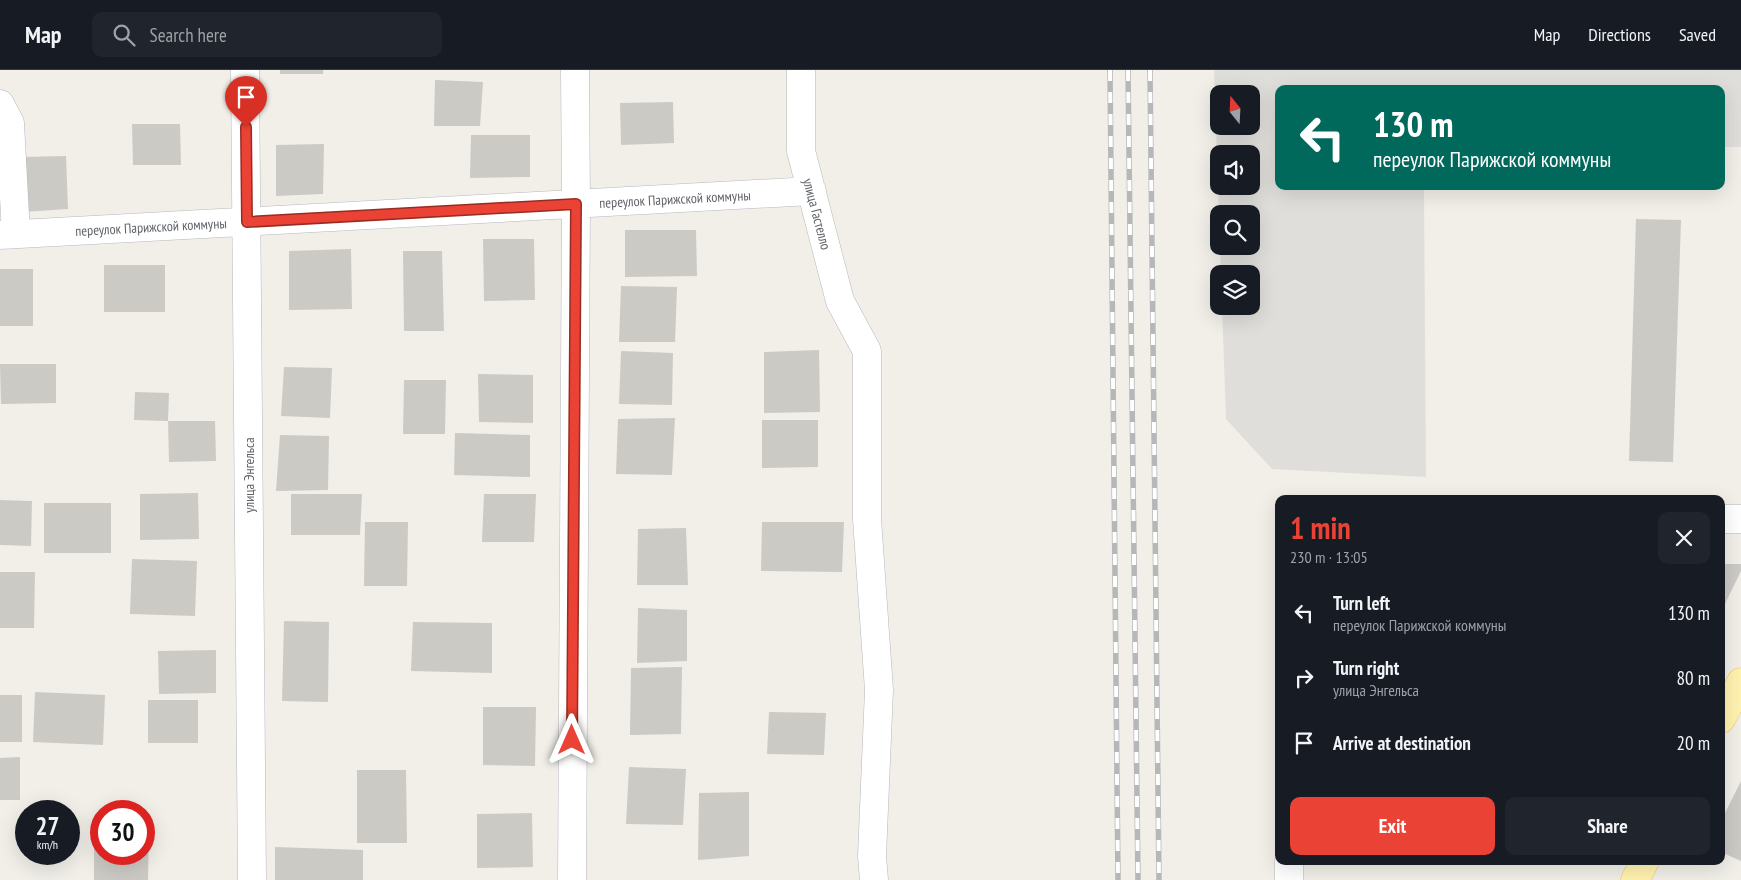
<!DOCTYPE html>
<meta charset="utf-8">
<style>
:root{--surface:#171b24;--page:#20242c;--text:#f1f3f6;--muted:#9ea1a6;--line:#363941;--accent:#ea4335}
body{margin:0;font-family:"PT Sans Narrow",sans-serif;background:var(--page);color:var(--text);height:100vh;display:flex;flex-direction:column;font-size:19px;white-space:nowrap}
*{box-sizing:border-box;margin:0}
p{font-size:16px;color:var(--muted)}
.icon{flex:none;width:28px;height:28px;fill:none;stroke:currentColor;stroke-width:2;stroke-linecap:round;stroke-linejoin:round}
.map{position:relative;flex:1;overflow:hidden}
.drawer{position:absolute;left:1275px;top:425px;width:450px;height:370px;display:flex;flex-direction:column;background:var(--surface);border-radius:10px;box-shadow:0 5px 20px #0002}
.drawer>*{flex:none}
.top-card{position:absolute;left:1275px;top:15px;width:450px;height:105px;border-radius:10px;box-shadow:0 5px 20px #0002;background:#00695c;color:#fff;overflow:hidden}
.needle{width:32px;rotate:342deg}
.controls{position:absolute;left:1210px;top:15px;display:grid;gap:10px}
.controls a{display:grid;place-items:center;width:50px;height:50px;border-radius:10px;background:var(--surface);box-shadow:0 5px 20px #0002;font-size:25px}
.speed{position:absolute;left:15px;top:730px;display:flex;gap:10px;font-size:25px;font-weight:700;text-align:center}
.speed>*{display:grid;place-content:center;width:65px;height:65px;border-radius:50%;background:var(--surface);box-shadow:0 5px 20px #0002;line-height:1}
.speed small{font-size:12px;font-weight:400}
.speed .limit{border:8px solid #d22;background:#fff;color:#111}
.pin{position:absolute;display:grid;place-items:center;width:42px;height:42px;color:#fff;margin:-51px -21px;border-radius:50% 50% 50% 0;rotate:-45deg;box-shadow:0 0 5px #0007}
.pin .icon{rotate:45deg}
.me{position:absolute;width:55px;margin:-28px;rotate:0deg;stroke-linejoin:round;filter:drop-shadow(0 0 4px #0008)}
.turn{display:flex;align-items:center;gap:18px;height:105px;padding:0 15px;font-size:22px}
.turn .icon{width:65px;height:65px;stroke-width:2.5}
.turn b{display:block;font-size:35px;line-height:42px}
.round{display:grid;place-items:center;flex:none;width:52px;height:52px;border-radius:10px;background:var(--page)}
.overview{display:flex;align-items:center;justify-content:space-between;height:85px;padding:0 15px}
h1{font-size:30px;font-weight:600;line-height:38px;color:var(--accent)}
.action{display:flex;gap:10px;margin-top:auto;padding:10px 15px}
.action a{flex:1;height:58px;border-radius:10px;background:var(--accent);color:#fff;font-size:20px;font-weight:600;line-height:58px;text-align:center}
.action a+a{background:var(--page);color:var(--text)}
ul{padding:0;list-style:none}
li{display:flex;align-items:center;gap:15px;height:65px;padding:0 15px}
li div{flex:1}
li b{display:block;font-size:19px}
li em{font-style:normal}
header{display:flex;align-items:center;gap:30px;box-sizing:border-box;height:70px;padding:0 25px;background:var(--surface);border-bottom:1px solid var(--line)}
header strong{font-size:24px}
nav{display:flex;gap:28px;margin-inline-start:auto;font-size:18px}
.search{width:350px;height:45px;background:var(--page);display:flex;align-items:center;gap:12px;box-sizing:border-box;padding:0 18px;border-radius:10px;color:var(--muted);font-size:19px}
.map>svg:first-child{display:block}
.industrial{fill:#e0deda;fill-rule:evenodd}
.building{fill:#cccac5}
.lines{fill:none;stroke-linecap:round;stroke-linejoin:round}
.minor-casing{stroke:#b5b8bc;stroke-width:29}
.major-casing{stroke:#f2c960;stroke-width:29}
.minor{stroke:#fff;stroke-width:28}
.major{stroke:#fff2af;stroke-width:28}
.rail-casing{stroke:#b6b7b8;stroke-width:5.5}
.rail{stroke:#fff;stroke-width:4;stroke-dasharray:11;stroke-linecap:butt}
.route-casing{stroke:#982c22;stroke-width:12}
.route{stroke:#ea4335;stroke-width:9}
.labels{text-anchor:middle;stroke-width:5;stroke-linejoin:round;paint-order:stroke}
.street-label{font-size:14px;fill:#5f6368;stroke:#fff}
</style>
<header>
<strong>Map</strong>
<div class="search"><svg class="icon" aria-label="search" viewBox="0 0 24 24"><circle cx="10" cy="10" r="6"/><path d="M15 15l6 6"/></svg>Search here</div>
<nav><a>Map</a><a>Directions</a><a>Saved</a></nav>
</header>
<div class="map">
<svg width="1741" height="810" viewBox="0 0 1741 810">
<rect width="100%" height="100%" fill="#f1efe8"/>
<path class="industrial" d="M1214,0h527v77h-20v-58h-442v97h145l2,291 -154,-8 -46,-50 -4,-113h29v-32h-30l-1,-28h31v-32h-32zM1219,24h32v32h-32zM1219,84h32v32h-32z"/>
<path class="building" d="M280,0h43v4h-43z
M435,10l48,2 -3,44h-46z
M673,32l1,41 -53,2 -1,-42z
M132,54h48l1,41h-48z
M471,65h59v42l-60,1z
M324,74l-1,50 -47,2v-51z
M66,86l2,53 -45,3 -2,-55z
M1636,149l45,1 -8,242 -44,-1z
M625,160h71l1,46 -72,1z
M483,169h51l1,61 -51,1z
M351,179l1,60 -63,1v-59z
M403,181h39l2,80h-40z
M104,195h61v47h-61z
M0,199h33v57h-33z
M621,216l56,1 -2,55h-56z
M819,280l1,62 -56,1v-61z
M621,281l52,2 -1,52 -53,-1z
M0,294h56v39l-55,1z
M284,297l48,1 -2,50 -49,-2z
M478,304l55,1v48l-54,-1z
M404,310h42l-1,54h-42z
M135,322l34,1 -1,28 -34,-1z
M675,348l-3,57 -56,-1 2,-55z
M762,350h56v47l-56,1z
M168,351h47l1,40 -47,1z
M455,363l75,2v42l-76,-2z
M280,365l49,1 -1,54 -52,1z
M198,423l1,46 -59,1v-46z
M291,424h71l-2,41h-69z
M484,424h52l-2,48h-52z
M0,430l32,1 -1,45 -31,-1z
M44,433h67v50h-67z
M365,452h43l-1,64h-43z
M762,452h82l-2,50 -81,-1z
M686,458l2,57h-51l1,-56z
M132,489l65,2 -2,55 -65,-2z
M1721,494h20v7l-20,41z
M0,502h35l-1,56h-34z
M638,538l49,2v51l-50,2z
M284,551l45,1 -1,80 -46,-1z
M413,552l79,1v50l-81,-2z
M216,580v43l-57,1 -1,-43z
M682,597l-1,67 -51,1 1,-67z
M35,622l70,3 -2,50 -70,-3z
M0,625h22v47h-22z
M148,630h50v43h-50z
M483,637h53l-1,59 -52,-1z
M769,642l57,1 -2,42 -57,-1z
M20,687v43h-20v-42z
M629,697l57,2 -3,56 -57,-1z
M357,700h49l1,73h-50z
M1741,711v80l-20,-9v-31z
M749,722v64l-51,4 1,-67z
M532,743l1,54 -56,1v-54z
M94,760h7v24h43v-24h5l-1,50h-54z
M275,777l88,3v30h-88z"/>
<g class="lines">
<g class="minor-casing">
<path id="minor" d="M245,0l7,810
M801,0v81l39,150 27,50v168l12,171 -7,166 2,24
M0,34l10,19 6,111
M0,165l812,-44
M1721,449h20
M1289,791v19
M572,810l4,-676 -1,-134"/>
</g>
<g class="major-casing">
<path id="major" d="M1721,649l20,-37
M1635,810l10,-19"/>
</g>
<use href="#minor" class="minor"/>
<use href="#major" class="major"/>
<g class="rail-casing">
<path id="rail" d="M1110,0l8,810
M1128,0l10,810
M1150,0l9,810"/>
</g>
<use href="#rail" class="rail"/>
</g>
<g class="lines">
<g class="route-casing">
<path id="route" d="M246,57l1,95 329,-18 -4,536"/>
</g>
<use href="#route" class="route"/>
</g>
<g class="labels">
<g class="street-label">
<text transform="translate(675 129) rotate(-3)" y="5">переулок Парижской коммуны</text>
<text transform="translate(817 144) rotate(75)" y="5">улица Гастелло</text>
<text transform="translate(151 157) rotate(-3)" y="5">переулок Парижской коммуны</text>
<text transform="translate(249 405) rotate(-90)" y="5">улица Энгельса</text>
</g>
</g>
</svg>
<div class="controls">
<a><svg class="needle" viewBox="-14 -14 28 28"><path d="M0-13l5 13h-10z" fill="#e53935"/><path d="M0 13l5-13h-10z" fill="#9ea1a6"/></svg></a>
<a><svg class="icon" aria-label="sound" viewBox="0 0 24 24"><path d="M4 9h4l5-4v14l-5-4H4zM17 9q2 3 0 6"/></svg></a>
<a><svg class="icon" aria-label="search" viewBox="0 0 24 24"><circle cx="10" cy="10" r="6"/><path d="M15 15l6 6"/></svg></a>
<a><svg class="icon" aria-label="layers" viewBox="0 0 24 24"><path d="M12 4l9 5-9 5-9-5zM3 14l9 5 9-5"/></svg></a>
</div>
<div class="speed"><div>27<small>km/h</small></div><div class="limit">30</div></div>
<div class="pin" style="left:246px;top:57px;background:#d93025"><svg class="icon" aria-label="arrive" viewBox="0 0 24 24"><path d="M6 21V4h12l-3 4 3 4H6"/></svg></div>
<svg class="me" style="left:572px;top:670px" viewBox="-20 -20 40 40"><path d="M0-17L14 15 0 8-14 15z" fill="#ea4335" stroke="#fff" stroke-width="4"/></svg>
<div class="top-card">
<div class="turn"><svg class="icon" aria-label="left" viewBox="0 0 24 24"><path d="M17 20v-9H6M10 6l-5 5 5 5"/></svg><div><b>130 m</b>переулок Парижской коммуны</div></div>
</div>
<section class="drawer">
<div class="overview"><div><h1>1 min</h1><p>230 m · 13:05</p></div><a class="round"><svg class="icon" aria-label="close" viewBox="0 0 24 24"><path d="M6 6l12 12M18 6L6 18"/></svg></a></div>
<ul>
<li><svg class="icon" aria-label="left" viewBox="0 0 24 24"><path d="M17 20v-9H6M10 6l-5 5 5 5"/></svg><div><b>Turn left</b><p>переулок Парижской коммуны</p></div><em>130 m</em></li>
<li><svg class="icon" aria-label="right" viewBox="0 0 24 24"><path d="M7 20v-9h11M14 6l5 5-5 5"/></svg><div><b>Turn right</b><p>улица Энгельса</p></div><em>80 m</em></li>
<li><svg class="icon" aria-label="arrive" viewBox="0 0 24 24"><path d="M6 21V4h12l-3 4 3 4H6"/></svg><div><b>Arrive at destination</b></div><em>20 m</em></li>
</ul>
<div class="action"><a>Exit</a><a>Share</a></div>
</section>
</div>
